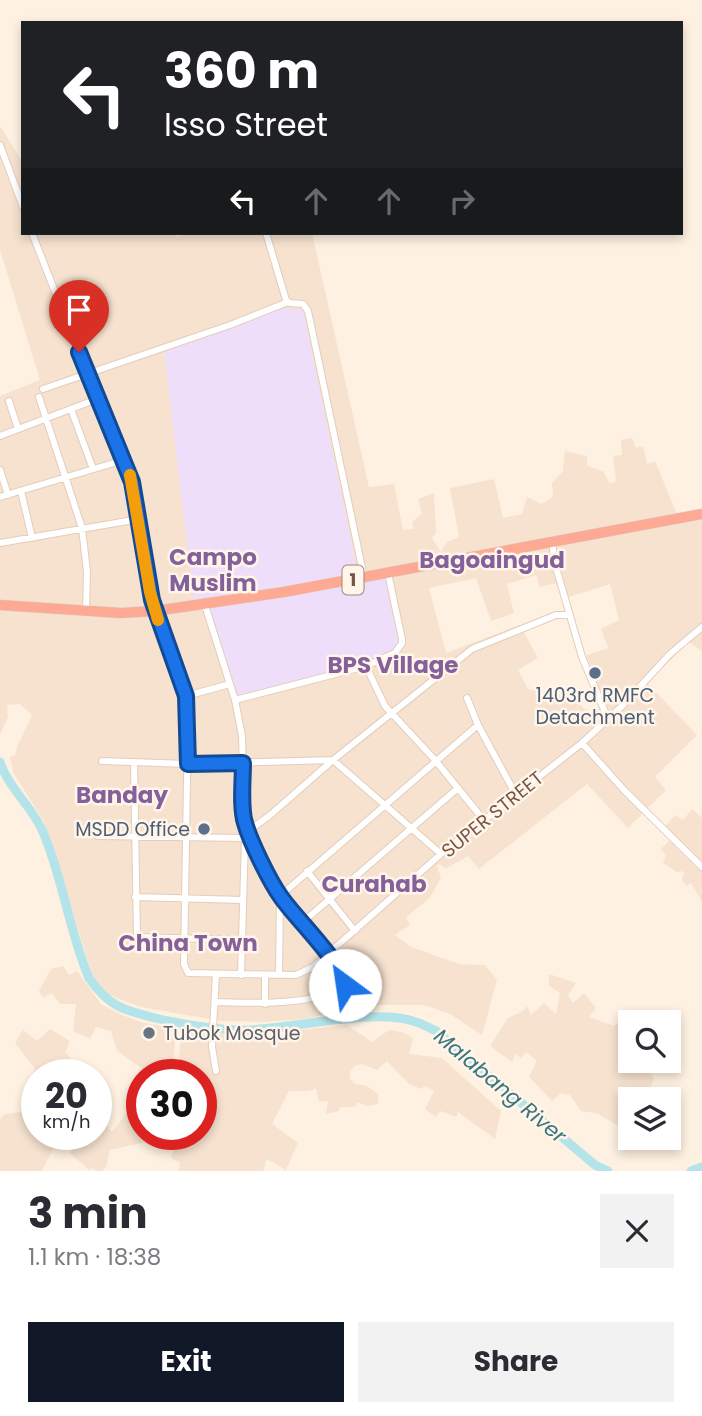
<!DOCTYPE html>
<meta charset="utf-8">
<style>
:root{--surface:#fff;--page:#f2f2f3;--text:#2b2b33;--muted:#7c7c81;--accent:#111827}
body{margin:0;font-family:Poppins,sans-serif;background:var(--page);color:var(--text);height:100vh;display:flex;flex-direction:column;font-size:26px;white-space:nowrap}
*{box-sizing:border-box;margin:0}
p{font-size:23px;color:var(--muted)}
.icon{flex:none;width:38px;height:38px;fill:none;stroke:currentColor;stroke-width:2;stroke-linecap:round;stroke-linejoin:round}
.map{position:relative;height:1171px;overflow:hidden}
.panel{display:flex;flex-direction:column;background:var(--surface);flex:1}
.panel>*{flex:none}
.banner{position:absolute;left:21px;top:21px;width:662px;height:214px;border-radius:0px;box-shadow:0 4px 10px #0003;background:#202124;color:#fff;overflow:hidden}
.fabs{position:absolute;left:618px;top:1010px;display:grid;gap:14px}
.fabs a{display:grid;place-items:center;width:63px;height:63px;border-radius:0px;background:var(--surface);box-shadow:0 4px 10px #0003;font-size:35px}
.speed{position:absolute;left:21px;top:1059px;display:flex;gap:14px;font-size:35px;font-weight:700;text-align:center}
.speed>*{display:grid;place-content:center;width:91px;height:91px;border-radius:50%;background:var(--surface);box-shadow:0 4px 10px #0003;line-height:1}
.speed small{font-size:18px;font-weight:400}
.speed .limit{border:10px solid #d22;background:#fff;color:#111}
.pin{position:absolute;display:grid;place-items:center;width:60px;height:60px;color:#fff;margin:-72px -30px;border-radius:50% 50% 50% 0;rotate:-45deg;box-shadow:0 0 7px #0007}
.pin .icon{rotate:45deg}
.me{position:absolute;width:77px;margin:-38px;rotate:329deg;stroke-linejoin:round;filter:drop-shadow(0 0 5px #0008)}
.turn{display:flex;align-items:center;gap:24px;height:147px;padding:0 28px;font-size:32px}
.turn .icon{width:91px;height:91px;stroke-width:2.5}
.turn b{display:block;font-size:49px;line-height:60px}
.lanes{display:flex;align-items:center;height:66px;padding:0 28px;background:#0003;justify-content:center;gap:35px;direction:ltr}
.lanes .off{opacity:.35}
.round{display:grid;place-items:center;flex:none;width:74px;height:74px;border-radius:0px;background:var(--page)}
.summary{display:flex;align-items:center;justify-content:space-between;height:119px;padding:0 28px}
h1{font-size:42px;font-weight:700;line-height:52px}
.cta{display:flex;gap:14px;margin-top:auto;padding:14px 28px}
.cta a{flex:1;height:80px;border-radius:0px;background:var(--accent);color:#fff;font-size:28px;font-weight:700;line-height:80px;text-align:center}
.cta a+a{background:var(--page);color:var(--text)}
.map>svg:first-child{display:block}
.residential{fill:#f6e2cf;fill-rule:evenodd}
.education{fill:#eedefa}
.lines{fill:none;stroke-linecap:round;stroke-linejoin:round}
.river{stroke:#b4e4e9;stroke-width:9}
.minor-casing{stroke:#e3cdbc;stroke-width:8}
.highway-casing{stroke:#dcd3cf;stroke-width:11}
.minor{stroke:#fff;stroke-width:6}
.highway{stroke:#fda993;stroke-width:10}
.route-casing{stroke:#114b97;stroke-width:18}
.route{stroke:#1a73e8;stroke-width:12}
.slow{stroke:#f59e0b;stroke-width:12}
.service-dot{fill:#5c6f8a;stroke:#fff5e9;stroke-width:2.5}
.worship-dot{fill:#6b7280;stroke:#fff5e9;stroke-width:2.5}
.labels{text-anchor:middle;stroke-width:5;stroke-linejoin:round;paint-order:stroke}
.shield{fill:#fff5e9;stroke:#a08577;stroke-width:2}
.shield-label{font-size:18px;font-weight:bold;fill:#775546}
.service-label{font-size:19px;fill:#4e5e75;stroke:#fff5e9}
.street-label{font-size:19px;fill:#775546;stroke:#fff5e9}
.worship-label{font-size:19px;fill:#5b616d;stroke:#fff5e9;text-anchor:start}
.water-label{font-size:21px;font-style:italic;fill:#39767e;stroke:#fff5e9}
.quarter-label{font-size:23px;font-weight:bold;fill:#85619b;stroke:#fff5e9}
</style>
<div class="map">
<svg width="702" height="1171" viewBox="0 0 702 1171">
<rect width="100%" height="100%" fill="#fef1e1"/>
<path class="residential" d="M0,126l23,37v70h152l2,4 13,-4h48l1,2 6,-2h67l57,254 25,-3 9,46 11,-1 -2,-7 10,-8 -4,-15 16,-6 2,40 -4,5 9,14 6,-10 12,-5 -9,-49 44,-9 9,39 19,-4 5,-17 14,7 12,-7 -1,-14 11,-12 2,-20 22,5v10l16,5 7,13 6,-3 -3,-25 9,-1 -1,-15 11,-2 4,10 7,-2 4,18 8,-3 25,61 22,-4v133l-13,-9 -42,41 50,52 -42,42 11,13 -38,38 -41,-44 -108,85 -11,-13 -23,13 -5,-5 -3,2 4,12 -12,21 -23,18 4,8 -15,10 16,12 31,11 18,6 25,1 12,15 -15,55 -32,-21 -26,-9h-46l-75,14 -41,3 -42,-1 -79,-14 -35,-13 -7,-8 -7,-12 -48,-152 -31,-50 -3,-15 5,-2 2,-8 15,-32 -12,-11 -13,1 1,12 -8,17v-338l40,-16 -40,-130zM536,575l4,12 16,-4 6,16 48,-15 9,36 -18,9 7,19 -29,10 21,50 -11,5 -18,-16 -43,-8 -10,-19 20,-12 -18,-33 -74,28 -17,-65 47,-10 15,43 23,-8 -7,-29z
M692,809l10,9v84l-11,-19 -5,3 -4,-6 2,-7 -2,-2 -5,1 -14,-9 3,-8 -5,-6 11,-11 -9,-9 12,-14 8,5z
M63,966l6,9 8,-4 25,34 20,10 19,7 34,7 -1,45h-24l-33,-23 -6,-20 -15,-4 -6,12 -17,-8 3,-27h-16l-8,-11 -9,5 -4,-7 12,-22z
M549,974l27,9 -8,12 5,8 11,-10 12,15 -7,9 25,9 20,-16 9,12h-13v38l10,1 14,17 -8,21h-16v25l-11,2 -23,-13 -15,-2 -11,-16 -9,-2 -9,8 -23,-24 8,-16 -11,-9 -5,6 -6,-4 -3,8 -22,-16 18,-28 15,-7 4,-5 4,9 13,-12 12,11 4,-21 -11,-7z
M347,1025l25,17 17,-12 13,2 11,6 -4,16 33,4 59,53 -6,28 -37,-27 -2,5 -16,-6 -4,6 -11,-8 9,-18 -9,-5 -4,3 -12,-5 -22,-23 -10,9 -15,-6 -8,2 -4,6v7l5,5 12,2 11,8v10l-11,2 -10,-4 -2,5h-15l-1,4 -13,3 2,-13 -9,1 -3,-14 -7,3h-20l-17,33 26,19 -12,27 -19,-11 -4,12h-85l2,-8 -9,-5 7,-24h23v-60h-16l-2,-2 -4,-16 3,-25 59,5h34l23,-6z
M50,1029l20,12 -5,11 11,12 -8,10h-31v7l-5,-5 3,-7 -20,-26 8,-13 14,11z
M142,1093v41h12l-12,9 -32,7 -4,17 -4,4h-6l-2,-3 -5,2 -19,-17 4,-11 -21,7 -11,22h-42v-52l5,-5 32,-4v24h59v-11l5,-3 11,12z"/>
<path class="education" d="M282,308l21,2 55,264 -164,27 -30,-250z
M387,576l14,63 -3,9 -22,13 -140,37 -26,-90z"/>
<g class="lines">
<path class="river" d="M0,762c9,27 32,44 43,70 20,47 26,99 46,146 19,28 34,32 66,40 30,7 60,12 90,12 48,-1 129,-23 171,-8 7,2 13,6 20,9l159,134 13,6
M691,1171l11,-4"/>
<g class="minor-casing">
<path id="minor" d="M0,145l23,62
M32,233l65,166 32,72 6,23 17,106 34,96 2,21 -4,247 4,9 108,2 17,-8 128,-113 141,-111 41,-38 47,-51 32,-27
M266,233l20,67 4,3 13,1 5,7 56,266
M43,389l187,-64 58,-23
M39,397l43,131 5,44 -1,40
M9,401l9,28
M71,409l22,60
M0,436l97,-37
M0,470l8,25
M21,491l11,47
M0,497l124,-37
M552,542l3,22 27,93 26,62
M0,543l139,-24
M204,602l31,98 7,36 3,102 -4,137
M366,666l19,40 50,54 48,59
M186,696l44,-12
M467,698l11,27 38,70
M235,700l131,-34 29,-13 7,-10v-4l-14,-66
M582,743l42,47 78,77
M102,761l86,3 145,-4 108,94
M134,762l3,175 105,3
M248,831l21,-15 64,-56 139,-111 84,-34h14
M98,836l148,2
M307,871l48,60
M135,897l108,3
M303,922l155,-134
M279,975l1,-79 198,-171
M216,1002c35,1 101,5 129,-18 -5,-24 -50,-66 -65,-88 -14,-20 -23,-46 -33,-69
M265,1004v-29
M216,1071l-4,-24 4,-73"/>
</g>
<g class="highway-casing">
<path id="highway" d="M0,605l121,8 34,-2 129,-19 418,-78"/>
</g>
<use href="#minor" class="minor"/>
<use href="#highway" class="highway"/>
</g>
<g class="lines">
<g class="route-casing">
<path id="route" d="M79,352l53,130 20,118 34,96 2,68 55,-1c0,17 -3,44 2,60 5,18 25,59 36,74 15,22 59,63 64,88"/>
</g>
<use href="#route" class="route"/>
<path class="slow" d="M130,475l20,117 8,28"/>
</g>
<g class="service-dot">
<circle cx="595" cy="673" r="7"/>
<circle cx="204" cy="829" r="7"/>
</g>
<circle class="worship-dot" cx="149" cy="1033" r="7"/>
<g class="labels">
<rect class="shield" x="342.5" y="565.5" width="21" height="29" rx="5"/>
<g class="shield-label">
<text x="353" y="586">1</text>
</g>
<g class="service-label">
<text x="595" y="702">1403rd RMFC<tspan x="595" dy="22">Detachment</tspan></text>
<text x="190" y="836" text-anchor="end">MSDD Office</text>
</g>
<g class="street-label">
<text transform="translate(492 814) rotate(-39)" y="7">SUPER STREET</text>
</g>
<g class="worship-label">
<text x="163" y="1040">Tubok Mosque</text>
</g>
<g class="water-label">
<text transform="translate(500 1086) rotate(40)" y="7">Malabang River</text>
</g>
<g class="quarter-label">
<text x="213" y="565">Campo<tspan x="213" dy="26">Muslim</tspan></text>
<text x="492" y="568">Bagoaingud</text>
<text x="393" y="673">BPS Village</text>
<text x="122" y="803">Banday</text>
<text x="374" y="892">Curahab</text>
<text x="188" y="951">China Town</text>
</g>
</g>
</svg>
<div class="fabs">
<a><svg class="icon" aria-label="search" viewBox="0 0 24 24"><circle cx="10" cy="10" r="6"/><path d="M15 15l6 6"/></svg></a>
<a><svg class="icon" aria-label="layers" viewBox="0 0 24 24"><path d="M12 4l9 5-9 5-9-5zM3 14l9 5 9-5"/></svg></a>
</div>
<div class="speed"><div>20<small>km/h</small></div><div class="limit">30</div></div>
<div class="pin" style="left:79px;top:352px;background:#d93025"><svg class="icon" aria-label="arrive" viewBox="0 0 24 24"><path d="M6 21V4h12l-3 4 3 4H6"/></svg></div>
<svg class="me" style="left:345px;top:985px" viewBox="-20 -20 40 40"><circle r="19" fill="#fff"/><path d="M0-13L10 11 0 6-10 11z" fill="#1a73e8"/></svg>
<div class="banner">
<div class="turn"><svg class="icon" aria-label="left" viewBox="0 0 24 24"><path d="M17 20v-9H6M10 6l-5 5 5 5"/></svg><div><b>360 m</b>Isso Street</div></div>
<div class="lanes"><svg class="icon" aria-label="left" viewBox="0 0 24 24"><path d="M17 20v-9H6M10 6l-5 5 5 5"/></svg><svg class="icon off" aria-label="ahead" viewBox="0 0 24 24"><path d="M12 20V5M6 11l6-6 6 6"/></svg><svg class="icon off" aria-label="ahead" viewBox="0 0 24 24"><path d="M12 20V5M6 11l6-6 6 6"/></svg><svg class="icon off" aria-label="right" viewBox="0 0 24 24"><path d="M7 20v-9h11M14 6l5 5-5 5"/></svg></div>
</div>
</div>
<section class="panel">
<div class="summary"><div><h1>3 min</h1><p>1.1 km · 18:38</p></div><a class="round"><svg class="icon" aria-label="close" viewBox="0 0 24 24"><path d="M6 6l12 12M18 6L6 18"/></svg></a></div>
<div class="cta"><a>Exit</a><a>Share</a></div>
</section>
